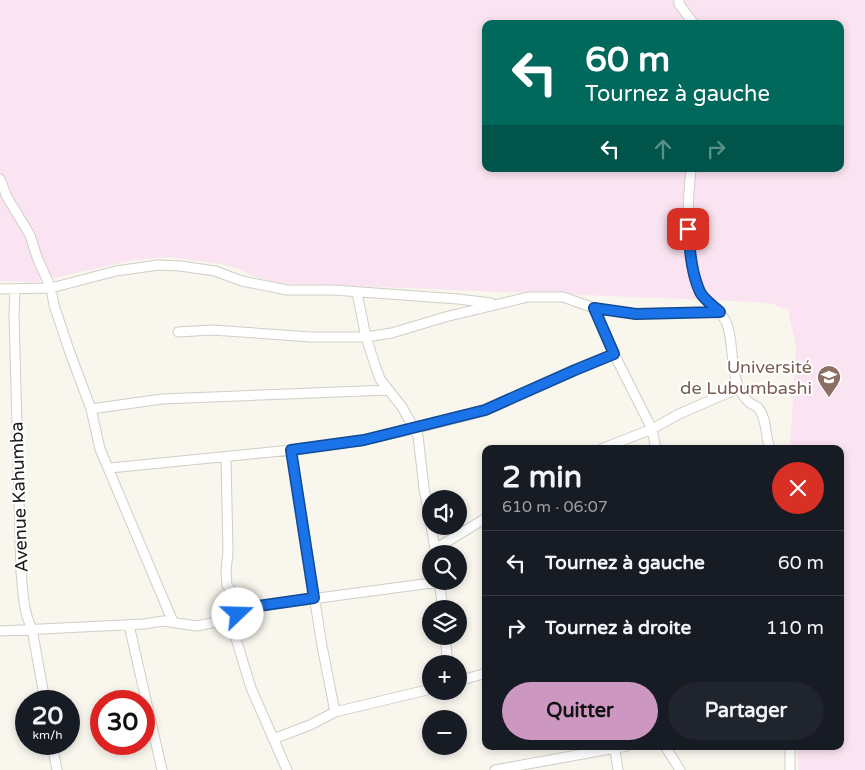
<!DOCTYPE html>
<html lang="fr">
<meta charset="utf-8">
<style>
:root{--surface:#171b24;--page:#20242c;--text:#f1f3f6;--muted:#9ea1a6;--line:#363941;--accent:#cc97c0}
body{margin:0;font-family:"Varela Round",sans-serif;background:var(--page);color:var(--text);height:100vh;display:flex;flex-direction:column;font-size:19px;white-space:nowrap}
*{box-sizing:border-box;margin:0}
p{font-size:16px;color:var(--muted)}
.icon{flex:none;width:28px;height:28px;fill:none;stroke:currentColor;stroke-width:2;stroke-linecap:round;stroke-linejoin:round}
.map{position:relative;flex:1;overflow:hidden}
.drawer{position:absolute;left:482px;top:445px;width:362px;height:305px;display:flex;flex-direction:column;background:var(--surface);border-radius:10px;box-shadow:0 2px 8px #0003}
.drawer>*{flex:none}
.top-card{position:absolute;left:482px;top:20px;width:362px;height:152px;border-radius:10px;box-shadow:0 2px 8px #0003;background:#00695c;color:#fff;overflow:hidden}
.fabs{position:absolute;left:422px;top:490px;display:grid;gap:10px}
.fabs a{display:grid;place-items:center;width:45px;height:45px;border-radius:50%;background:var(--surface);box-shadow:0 2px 8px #0003;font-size:25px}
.speed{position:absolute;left:15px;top:690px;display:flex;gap:10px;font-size:25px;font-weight:700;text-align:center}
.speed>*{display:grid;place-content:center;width:65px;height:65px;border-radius:50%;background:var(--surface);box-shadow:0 2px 8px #0003;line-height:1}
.speed small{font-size:12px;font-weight:400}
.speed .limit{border:8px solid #d22;background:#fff;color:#111}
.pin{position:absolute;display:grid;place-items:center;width:42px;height:42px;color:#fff;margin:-21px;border-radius:10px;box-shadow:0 2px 8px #0006}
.me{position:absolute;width:55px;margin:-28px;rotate:69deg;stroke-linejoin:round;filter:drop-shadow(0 0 4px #0008)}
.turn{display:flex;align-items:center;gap:18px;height:105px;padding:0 20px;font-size:22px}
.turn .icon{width:65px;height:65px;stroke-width:2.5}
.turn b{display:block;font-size:35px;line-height:42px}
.lanes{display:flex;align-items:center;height:48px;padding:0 20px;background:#0003;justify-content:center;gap:25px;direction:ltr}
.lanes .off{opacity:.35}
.round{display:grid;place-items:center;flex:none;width:52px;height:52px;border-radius:26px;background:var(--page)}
.overview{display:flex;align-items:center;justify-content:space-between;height:85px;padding:0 20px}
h1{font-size:30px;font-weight:800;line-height:38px}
.primary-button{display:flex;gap:10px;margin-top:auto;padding:10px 20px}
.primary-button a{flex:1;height:58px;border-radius:30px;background:var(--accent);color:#111;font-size:20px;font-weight:800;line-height:58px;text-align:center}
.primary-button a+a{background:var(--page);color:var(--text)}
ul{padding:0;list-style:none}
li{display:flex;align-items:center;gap:15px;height:65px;padding:0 20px;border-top:1px solid var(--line)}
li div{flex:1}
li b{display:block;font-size:19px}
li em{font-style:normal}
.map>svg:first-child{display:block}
.education{fill:#fbe4f1;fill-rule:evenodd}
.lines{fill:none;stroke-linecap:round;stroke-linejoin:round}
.street-casing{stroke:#d0cec6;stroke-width:11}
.street{stroke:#fff;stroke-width:9}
.route-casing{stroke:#114b97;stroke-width:12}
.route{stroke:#1a73e8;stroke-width:9}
.labels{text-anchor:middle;stroke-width:4;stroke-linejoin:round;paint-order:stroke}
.education-label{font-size:18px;fill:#785e54;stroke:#fff;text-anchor:end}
.street-label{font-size:18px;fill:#1a1a17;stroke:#fff}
</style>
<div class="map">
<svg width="865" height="770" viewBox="0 0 865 770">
<rect width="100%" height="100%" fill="#f8f6ed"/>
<path class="education" d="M0,0h865v770h-66l-2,-24h44v-297h-51l6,-102 -8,-38 -10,-2 -4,-3 -17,-2 -479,-19 -22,-6 -17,-8 -17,-5 -54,-7 -34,3 -98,22 -36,-1zM486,24h355v145h-355z"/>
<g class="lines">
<g class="street-casing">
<path id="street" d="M679,0v4l15,20
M691,169c-4,37 -7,89 10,123 6,13 19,15 26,32 7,20 3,44 12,64 2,5 7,12 11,15 3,2 7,3 9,6 8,10 6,28 11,40
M0,179l7,18 23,38 8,25 13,28 3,17 15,45 22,59 9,40 73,173
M0,289l51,-1 65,-17 42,-6 22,1 35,5 27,10 45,9h46l125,9 33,4
M15,289l-1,26 7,257c2,20 2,39 11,57l13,72
M357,293l9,44 10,31 4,11 22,28 16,29 6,52 12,66
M594,308l20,46 38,75 4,20
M178,332l34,-2 99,7h55l26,-4 53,-16 83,-20h35l31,11 42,6 84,-3
M91,409l71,-10 227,-9
M601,449l51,-20 27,-15 60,-26
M291,450l31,196 13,66
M226,457l2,94 -2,21 1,13 11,15 13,7
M110,468l181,-18 73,-10 50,-11 71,-18 90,-41 39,-16
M435,549l51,-31
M439,581l4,28
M230,619l21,-12 188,-25
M129,625l33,145
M0,631l144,-7 19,-3 34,5 33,-7 21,69 36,82
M445,636l3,28
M459,681l27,-8
M273,739l37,-14 25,-13 96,-23
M52,744l5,26
M665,746l15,24
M790,746v24
M615,750l3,20
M495,770l132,-24"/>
</g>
<use href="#street" class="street"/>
</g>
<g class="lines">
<g class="route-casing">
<path id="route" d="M238,614l13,-7 63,-9 -23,-148 73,-10 121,-30 90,-40 39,-16 -20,-46 42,6 84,-2c-6,-6 -16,-12 -20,-20 -9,-20 -10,-42 -12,-63"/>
</g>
<use href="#route" class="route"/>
</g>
<defs>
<g id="university-pin" transform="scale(1.25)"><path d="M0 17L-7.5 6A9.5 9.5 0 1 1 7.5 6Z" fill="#8d6e63" stroke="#fff"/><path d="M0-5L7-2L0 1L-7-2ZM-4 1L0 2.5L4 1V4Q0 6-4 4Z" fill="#fff"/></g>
</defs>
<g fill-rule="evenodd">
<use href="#university-pin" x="829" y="377"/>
</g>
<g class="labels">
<g class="education-label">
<text x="812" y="373">Université<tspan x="812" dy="21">de Lubumbashi</tspan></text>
</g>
<g class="street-label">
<text transform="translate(19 497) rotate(-92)" y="6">Avenue Kahumba</text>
</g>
</g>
</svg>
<div class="fabs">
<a><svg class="icon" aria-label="sound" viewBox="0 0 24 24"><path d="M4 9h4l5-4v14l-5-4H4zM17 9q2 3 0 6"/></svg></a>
<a><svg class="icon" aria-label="search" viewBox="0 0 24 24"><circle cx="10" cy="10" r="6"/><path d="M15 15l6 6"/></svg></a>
<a><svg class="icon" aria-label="layers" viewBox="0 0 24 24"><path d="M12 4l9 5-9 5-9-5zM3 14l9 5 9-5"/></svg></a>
<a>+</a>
<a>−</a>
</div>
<div class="speed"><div>20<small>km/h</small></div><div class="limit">30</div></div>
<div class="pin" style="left:688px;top:229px;background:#d93025"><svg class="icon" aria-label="arrive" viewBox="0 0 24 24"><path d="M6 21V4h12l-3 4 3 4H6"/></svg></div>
<svg class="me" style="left:238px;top:614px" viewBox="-20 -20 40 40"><circle r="19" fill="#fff"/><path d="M0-13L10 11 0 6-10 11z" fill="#1a73e8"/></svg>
<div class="top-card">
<div class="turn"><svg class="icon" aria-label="left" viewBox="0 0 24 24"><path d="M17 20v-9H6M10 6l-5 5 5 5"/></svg><div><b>60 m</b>Tournez à gauche</div></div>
<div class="lanes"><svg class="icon" aria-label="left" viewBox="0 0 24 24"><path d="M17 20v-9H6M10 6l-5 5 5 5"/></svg><svg class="icon off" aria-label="ahead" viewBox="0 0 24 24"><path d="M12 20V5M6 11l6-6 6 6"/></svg><svg class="icon off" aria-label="right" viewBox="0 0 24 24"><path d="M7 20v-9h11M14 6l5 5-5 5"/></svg></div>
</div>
<section class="drawer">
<div class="overview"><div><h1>2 min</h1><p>610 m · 06:07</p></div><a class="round" style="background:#d93025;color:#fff"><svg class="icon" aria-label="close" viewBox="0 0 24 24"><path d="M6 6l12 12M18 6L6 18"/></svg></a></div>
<ul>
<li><svg class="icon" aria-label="left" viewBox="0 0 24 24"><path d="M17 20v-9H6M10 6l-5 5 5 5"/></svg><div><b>Tournez à gauche</b></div><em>60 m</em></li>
<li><svg class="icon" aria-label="right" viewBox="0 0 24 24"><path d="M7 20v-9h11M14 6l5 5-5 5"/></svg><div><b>Tournez à droite</b></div><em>110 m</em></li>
</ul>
<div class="primary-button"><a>Quitter</a><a>Partager</a></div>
</section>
</div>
